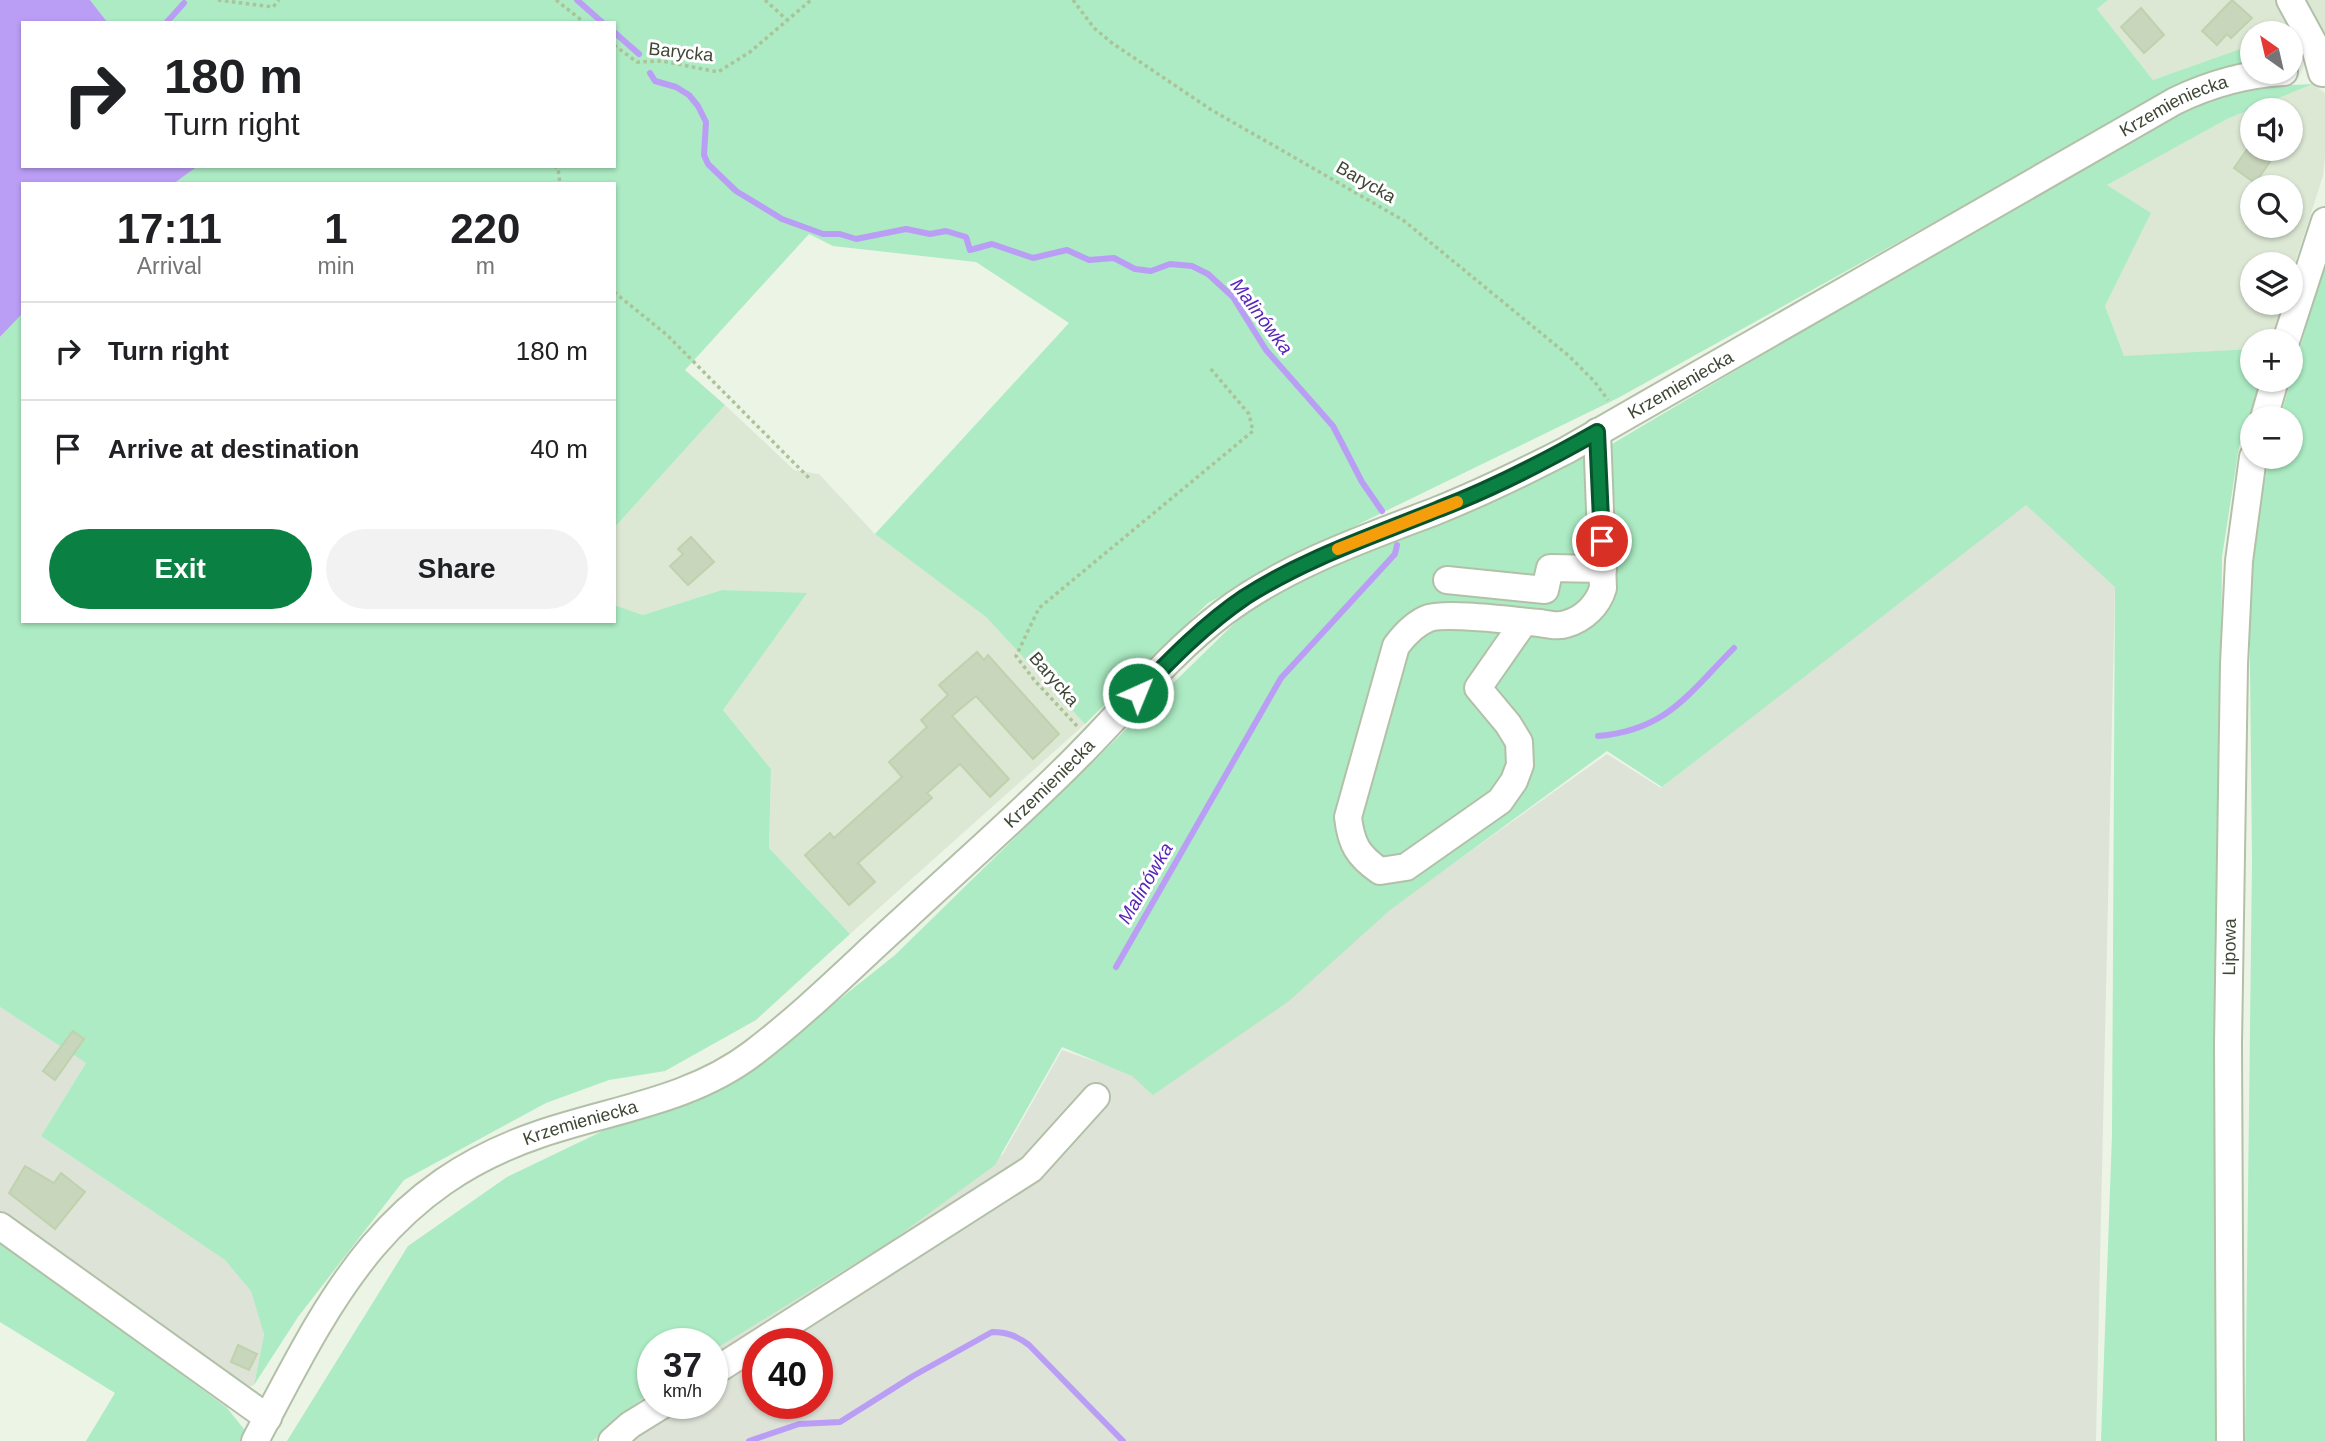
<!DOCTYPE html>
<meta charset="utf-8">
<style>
:root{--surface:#fff;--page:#f2f2f2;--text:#202124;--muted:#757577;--line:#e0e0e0;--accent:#0b8043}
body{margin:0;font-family:Helvetica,sans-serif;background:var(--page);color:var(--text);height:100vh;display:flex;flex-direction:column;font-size:26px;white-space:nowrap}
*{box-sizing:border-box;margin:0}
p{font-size:23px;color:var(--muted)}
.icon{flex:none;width:38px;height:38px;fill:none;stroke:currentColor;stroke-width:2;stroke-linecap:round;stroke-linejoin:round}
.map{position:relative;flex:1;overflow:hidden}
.side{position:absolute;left:21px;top:182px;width:595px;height:441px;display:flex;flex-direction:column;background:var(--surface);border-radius:0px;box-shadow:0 2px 5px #0004}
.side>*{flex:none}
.banner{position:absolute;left:21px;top:21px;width:595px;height:147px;border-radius:0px;box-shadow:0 2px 5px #0004;background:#fff;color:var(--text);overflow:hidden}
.needle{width:46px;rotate:326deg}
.controls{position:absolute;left:2240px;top:21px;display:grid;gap:14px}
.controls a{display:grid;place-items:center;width:63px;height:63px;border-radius:50%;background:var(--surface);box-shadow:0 2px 5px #0004;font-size:35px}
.speed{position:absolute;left:637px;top:1328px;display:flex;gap:14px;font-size:35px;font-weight:700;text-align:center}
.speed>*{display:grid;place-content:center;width:91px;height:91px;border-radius:50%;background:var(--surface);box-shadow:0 2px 5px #0004;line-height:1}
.speed small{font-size:18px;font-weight:400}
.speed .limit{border:10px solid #d22;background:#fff;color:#111}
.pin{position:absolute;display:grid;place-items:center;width:60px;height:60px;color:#fff;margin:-30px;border:4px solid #fff;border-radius:50%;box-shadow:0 2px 7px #0007}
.me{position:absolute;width:77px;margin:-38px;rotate:44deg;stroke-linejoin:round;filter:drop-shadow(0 0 5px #0008)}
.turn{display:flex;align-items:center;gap:24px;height:147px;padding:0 28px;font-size:32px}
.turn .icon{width:91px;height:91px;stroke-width:2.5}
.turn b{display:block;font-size:49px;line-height:60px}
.eta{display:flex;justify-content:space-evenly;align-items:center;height:119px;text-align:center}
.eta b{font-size:42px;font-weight:700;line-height:49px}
.cta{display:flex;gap:14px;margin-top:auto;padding:14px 28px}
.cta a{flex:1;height:80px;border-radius:42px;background:var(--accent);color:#fff;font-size:28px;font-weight:700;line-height:80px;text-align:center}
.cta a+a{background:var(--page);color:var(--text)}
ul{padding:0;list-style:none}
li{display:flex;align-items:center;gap:21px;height:98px;padding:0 28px;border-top:2px solid var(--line)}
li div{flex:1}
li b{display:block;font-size:26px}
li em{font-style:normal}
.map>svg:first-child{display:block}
.residential{fill:#dce8d4;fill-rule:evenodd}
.industrial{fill:#dee3d8;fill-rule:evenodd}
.green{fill:#acebc3}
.water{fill:#ba9ef5}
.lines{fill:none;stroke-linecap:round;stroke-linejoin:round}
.stream{stroke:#ba9ef5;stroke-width:6}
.building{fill:#c8d6bb;stroke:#bfd2ad;stroke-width:2}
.minor-casing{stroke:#b3c0a8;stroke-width:30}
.path{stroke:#abc398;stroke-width:3.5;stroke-dasharray:3.5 3.5;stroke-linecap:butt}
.minor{stroke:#fff;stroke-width:26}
.route-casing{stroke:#07532c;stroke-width:18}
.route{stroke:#0b8043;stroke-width:12}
.slow{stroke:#f59e0b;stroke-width:12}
.labels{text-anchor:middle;stroke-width:6;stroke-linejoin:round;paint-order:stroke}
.street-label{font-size:18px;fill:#3e4735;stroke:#fff}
.water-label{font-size:19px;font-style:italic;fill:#5827ba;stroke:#fff}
</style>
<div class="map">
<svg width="2325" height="1441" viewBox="0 0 2325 1441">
<rect width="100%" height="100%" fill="#ecf4e6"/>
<path class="residential" d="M2108,0h217v56l-31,-34 -21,11h-21v12l-3,2 -96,33 -56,-71z
M2313,84l12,9v64l-2,19 -32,99v-11h-39v39h32l-10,38h-22v8l-128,8 -19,-51 46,-93 -45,-28 121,-66zM2252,110h39v39h-39zM2252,187h39v39h-39z
M725,405l69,65 25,4 56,60 111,83 99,107 -235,210 -81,-86 2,-79 -48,-59 83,-116 -84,-4 -79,25 -29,-10v-77z"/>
<path class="industrial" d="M2024,503l91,83 -19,855h-1505l62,-53v16h59v-53l177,-110 114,-87 59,-104 68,23 258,-163 219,-156 54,34zM758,1344h59v60h-59z
M0,1007l86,56 -45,73 184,124 27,31 12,42 -10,52 -14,5 -13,18 -227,-170z"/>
<path class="green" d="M90,0h2018l-11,9 56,71 99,-35v21l-55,10 -579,322 -255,124 -155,81 -123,121 -99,-107 -111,-83 194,-211 -93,-61 -143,-16 -24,-12 -124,136 40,35 -111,123v-344h-441l25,-18h416v-143h-506z
M2313,84l-86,35 -120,66 44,28 -46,93 19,50 128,-7v31h10l-23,67 -17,110 -7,884h-114l11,-306 3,-548 -89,-82 -364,282 -55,-36 -217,159 -101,91 -136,94 -21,-19 -70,-29 -67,118 -105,77 -178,109v-7h-59v45l-61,52h-305l121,-195 99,-69 104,-50 125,-45 159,-127 352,-344 119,-66 65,-17 176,-81 490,-291 98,-53 59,-16z
M2325,261v1180h-80l7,-579 -3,-294 20,-111h22v-39h-11z
M23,313v308h591v-16l29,10 79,-25 85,3 -84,117 48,59 -2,79 81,86 -94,86 -91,51 -56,9 -63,23 -142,77 -106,137 -44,68 10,-51 -13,-43 -26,-31 -184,-124 45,-73 -86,-56v-670z
M0,1238l227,170 17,21v12h-158l29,-48 -115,-71z"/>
<path class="water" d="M0,0h90l18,23h-85v143h175l-25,18h-150v129l-23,24z"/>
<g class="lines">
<path class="stream" d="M577,0l26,23
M166,23l18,-20
M614,32l25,22
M650,73l5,8 21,6 13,8 9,11 8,16 -2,33 4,9 28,27 46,28 41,15h17l16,5 50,-10 24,5 16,-3 20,6 4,13 22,-6 41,14 34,-8 22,10 25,-2 21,11 16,2 19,-7 22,2 16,8 25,23 33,53 67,76 29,56 20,29
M1598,736c69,-6 90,-42 136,-88
M1116,967l165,-289 114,-124 2,-9
M749,1441l50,-17 41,-2 73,-46 79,-44c15,0 25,4 37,13l94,96"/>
</g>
<path class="building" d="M2232,0l20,18 -21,20 -4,-4 -10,11 -15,-14z
M2141,8l23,27 -20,18 -23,-26z
M2251,144l1,5h6l14,10 -17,24 -21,-15z
M691,537l23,25 -26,23 -18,-19 13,-12 -5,-5z
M977,652l7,8 4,-5 71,79 -26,25 -57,-63 -24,20 57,63 -19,18 -30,-33 -33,29 5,5 -74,65 17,19 -26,23 -44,-50 25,-22 4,5 68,-61 -13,-15 38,-35 -6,-7 27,-25 -9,-10z
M73,1031l11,8 -29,41 -12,-9z
M25,1166l29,17 7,-10 24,19 -30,37 -46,-36z
M238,1345l19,9 -8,16 -18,-8z"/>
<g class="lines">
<g class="minor-casing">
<g id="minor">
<path d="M2290,0l24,44 8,29"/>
<path d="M2286,341l39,-120"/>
<path d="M2264,418l11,-38"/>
<path d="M1447,580l98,10 5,-22 53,1"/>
<path d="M1524,622l-46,66 30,36 11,18 1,23 -6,16 -14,20 -94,66 -26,4c-22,-15 -29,-27 -32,-54l48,-171c9,-12 19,-23 33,-28 21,-6 85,3 110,5 8,1 19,4 27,1 18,-5 32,-19 37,-36l-6,-156"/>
<path d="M0,1226l268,192"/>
<path d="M712,1373l319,-204 65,-72"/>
<path id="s1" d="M255,1441c73,-138 125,-253 285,-307 73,-25 150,-33 213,-81 54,-41 102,-90 152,-135 58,-54 118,-106 173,-162 48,-48 91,-102 145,-143 64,-48 140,-74 213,-102 45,-18 88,-39 131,-61l608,-349c35,-17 70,-27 109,-29"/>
<path d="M612,1441l18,-16 34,-21"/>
<path id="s2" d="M2230,1441l-2,-397 6,-380 5,-103 14,-104"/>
</g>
</g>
<path class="path" d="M218,0l55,7 6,-7
M556,0l29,23
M765,0l22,20
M1073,0l21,28 18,15 98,66 193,111 166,136 25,25 14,19
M614,45l23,17 25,-1 56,11 32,-20 61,-52
M554,166l4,2 2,16
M614,292l53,43 144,145
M1077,726l-42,-45 -19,-25 23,-48 214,-177 -4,-17 -39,-46"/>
<use href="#minor" class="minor"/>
</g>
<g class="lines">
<g class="route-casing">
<path id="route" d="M1138,693c33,-34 67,-69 107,-96 61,-39 128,-61 194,-88 55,-21 107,-48 158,-77l5,109"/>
</g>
<use href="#route" class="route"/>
<path class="slow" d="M1338,549l119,-47"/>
</g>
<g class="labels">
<g class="street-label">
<text transform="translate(681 52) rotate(6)" y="6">Barycka</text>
<text dy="6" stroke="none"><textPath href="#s1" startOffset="2385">Krzemieniecka</textPath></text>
<text transform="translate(1366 182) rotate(30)" y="6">Barycka</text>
<text dy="6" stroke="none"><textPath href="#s1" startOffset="1818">Krzemieniecka</textPath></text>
<text transform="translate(1054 679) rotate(49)" y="6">Barycka</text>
<text dy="6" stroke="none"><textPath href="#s1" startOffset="1062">Krzemieniecka</textPath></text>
<text dy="6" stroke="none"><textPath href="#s2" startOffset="494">Lipowa</textPath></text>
<text dy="6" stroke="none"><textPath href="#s1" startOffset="474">Krzemieniecka</textPath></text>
</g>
<g class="water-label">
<text transform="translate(1262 316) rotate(53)" y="7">Malinówka</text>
<text transform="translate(1145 883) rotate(-60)" y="7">Malinówka</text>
</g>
</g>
</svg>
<div class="controls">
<a><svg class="needle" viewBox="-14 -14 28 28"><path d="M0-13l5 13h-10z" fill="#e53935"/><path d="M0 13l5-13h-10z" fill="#757577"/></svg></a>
<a><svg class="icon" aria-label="sound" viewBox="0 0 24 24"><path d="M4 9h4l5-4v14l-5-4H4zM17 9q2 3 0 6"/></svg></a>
<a><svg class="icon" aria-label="search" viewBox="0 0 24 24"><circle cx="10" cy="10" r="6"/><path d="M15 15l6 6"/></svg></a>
<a><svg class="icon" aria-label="layers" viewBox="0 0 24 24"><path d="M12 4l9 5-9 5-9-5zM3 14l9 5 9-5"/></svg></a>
<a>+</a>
<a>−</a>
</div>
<div class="speed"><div>37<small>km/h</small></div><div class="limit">40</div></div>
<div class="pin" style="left:1602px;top:541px;background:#d93025"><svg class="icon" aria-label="arrive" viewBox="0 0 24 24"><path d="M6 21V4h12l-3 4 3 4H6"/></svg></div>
<svg class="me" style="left:1138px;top:693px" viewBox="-20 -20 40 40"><circle r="17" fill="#0b8043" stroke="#fff" stroke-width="3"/><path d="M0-11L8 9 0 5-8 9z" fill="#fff"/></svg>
<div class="banner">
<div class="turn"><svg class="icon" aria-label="right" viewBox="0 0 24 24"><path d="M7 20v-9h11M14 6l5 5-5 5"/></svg><div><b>180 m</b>Turn right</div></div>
</div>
<section class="side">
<div class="eta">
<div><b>17:11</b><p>Arrival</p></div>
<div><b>1</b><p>min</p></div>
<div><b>220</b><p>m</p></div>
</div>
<ul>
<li><svg class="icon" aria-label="right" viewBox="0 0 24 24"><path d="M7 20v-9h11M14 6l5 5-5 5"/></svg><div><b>Turn right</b></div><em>180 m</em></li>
<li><svg class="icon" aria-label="arrive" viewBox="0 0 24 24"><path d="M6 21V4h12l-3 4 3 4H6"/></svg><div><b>Arrive at destination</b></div><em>40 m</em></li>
</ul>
<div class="cta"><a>Exit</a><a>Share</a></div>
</section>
</div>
